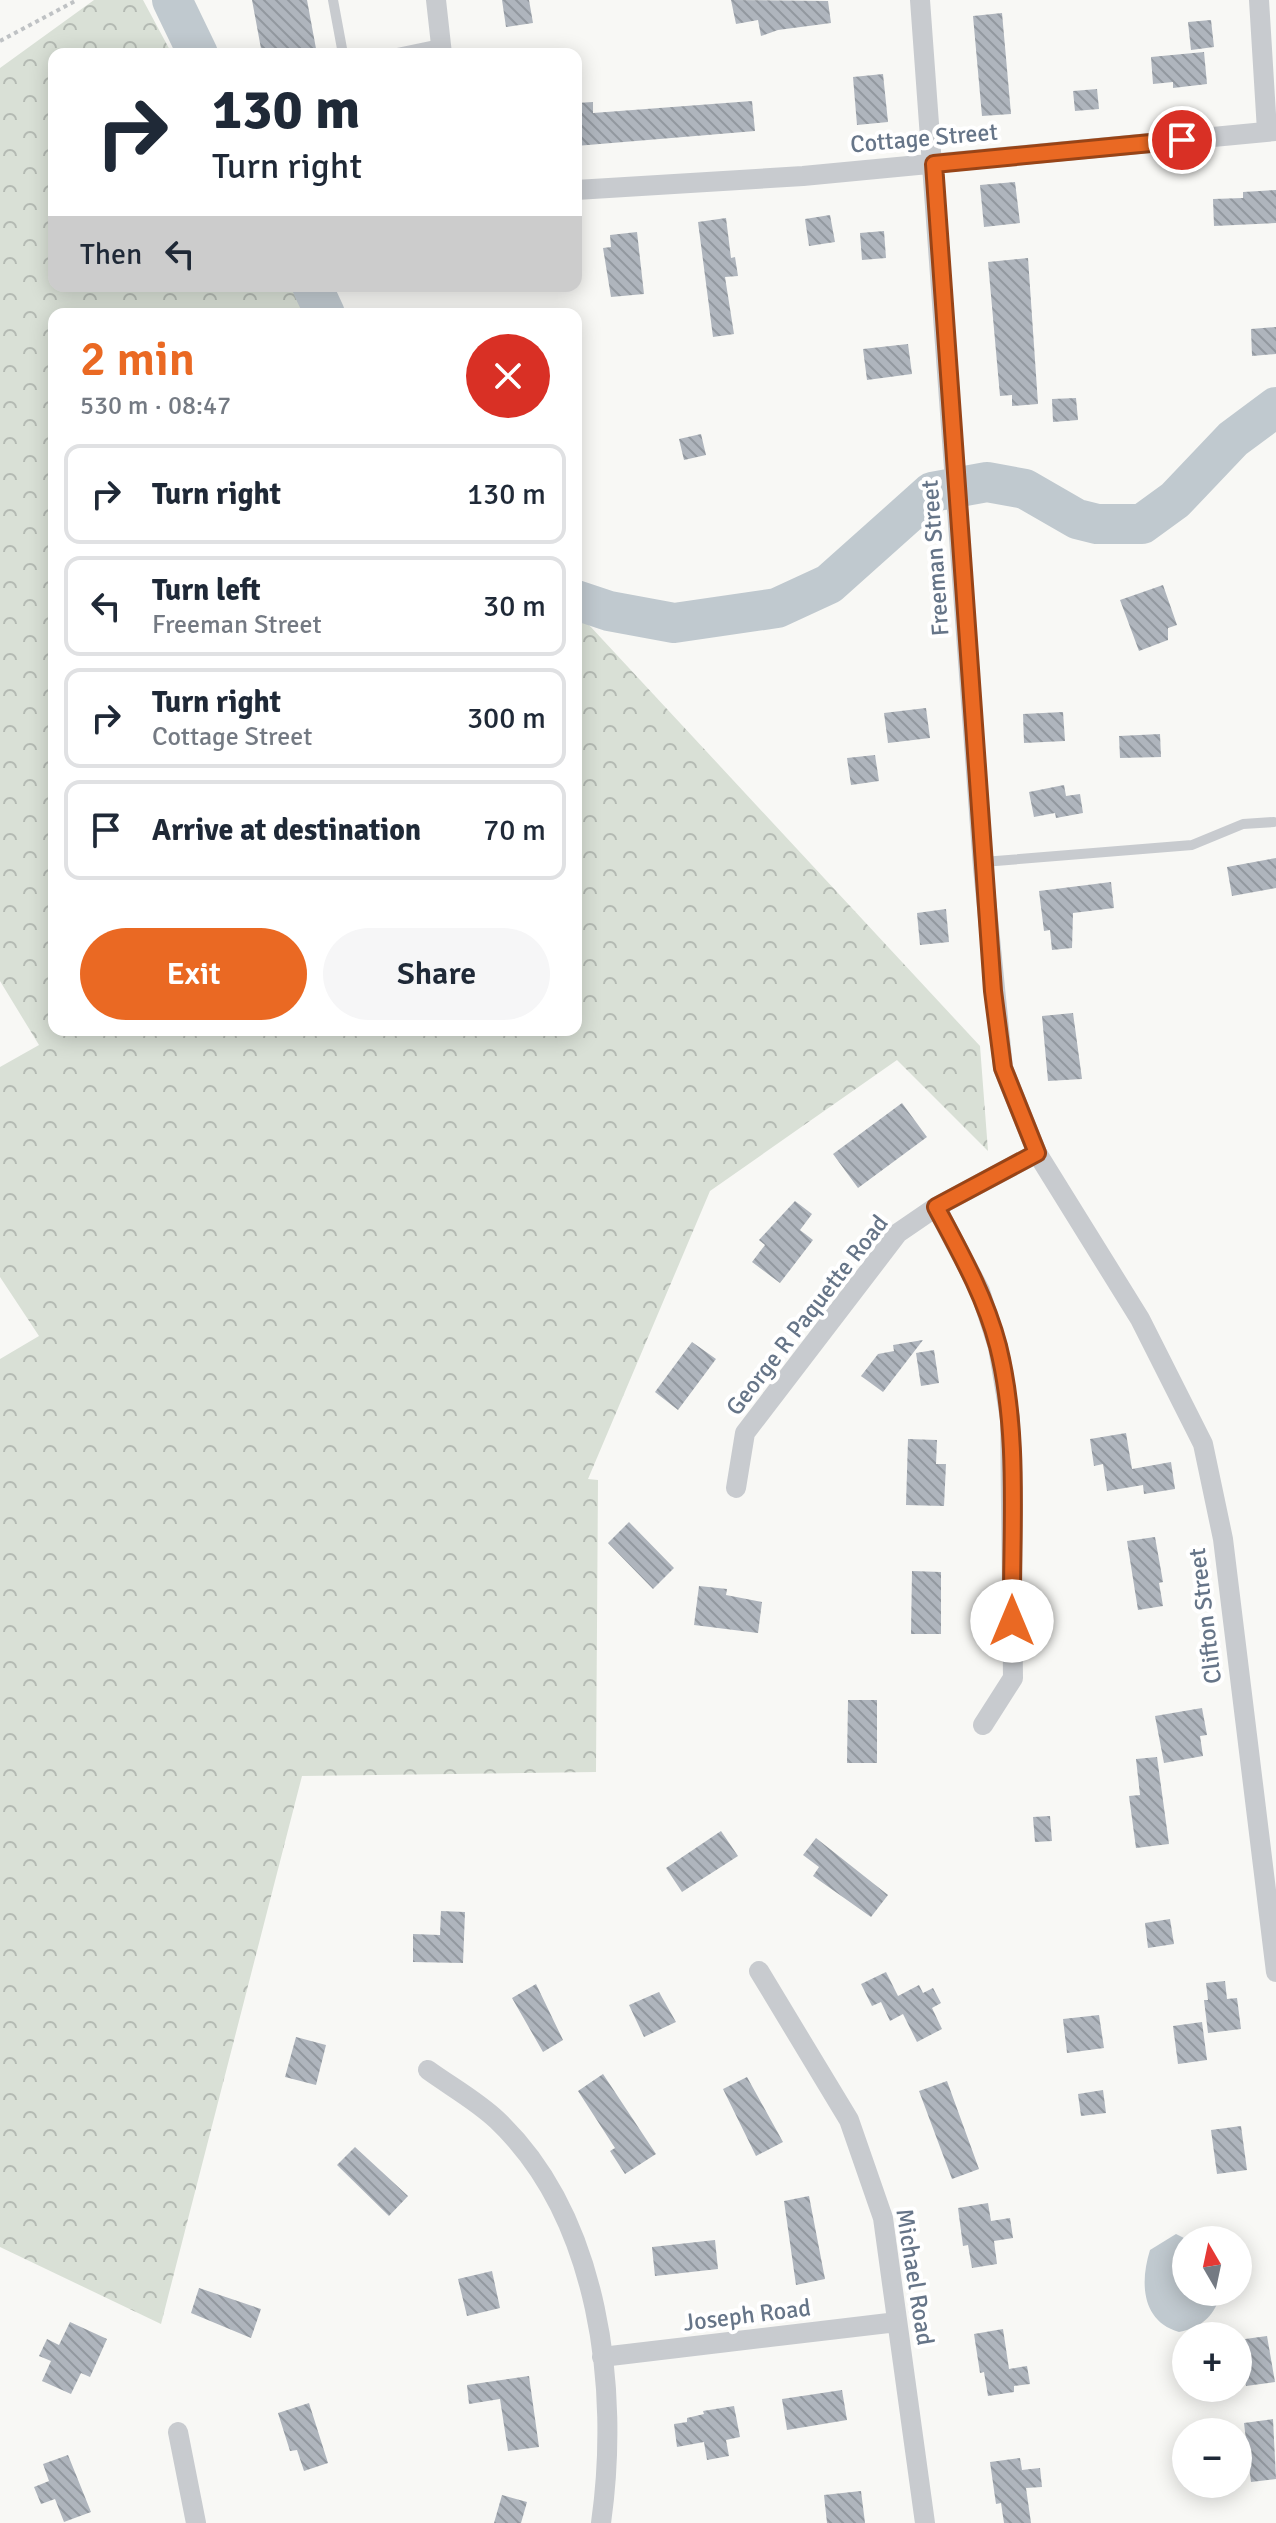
<!DOCTYPE html>
<meta charset="utf-8">
<style>
:root{--surface:#fff;--page:#f6f6f7;--text:#1f2937;--muted:#747a83;--line:#e0e1e3;--accent:#ea6923}
body{margin:0;font-family:Signika,sans-serif;background:var(--page);color:var(--text);height:100vh;display:flex;flex-direction:column;font-size:30px;white-space:nowrap}
*{box-sizing:border-box;margin:0}
p{font-size:26px;color:var(--muted)}
.icon{flex:none;width:44px;height:44px;fill:none;stroke:currentColor;stroke-width:2;stroke-linecap:round;stroke-linejoin:round}
.map{position:relative;flex:1;overflow:hidden}
.panel{position:absolute;left:48px;top:308px;width:534px;height:728px;display:flex;flex-direction:column;background:var(--surface);border-radius:16px;box-shadow:0 4px 20px #0003}
.panel>*{flex:none}
.hud{position:absolute;left:48px;top:48px;width:534px;height:244px;border-radius:16px;box-shadow:0 4px 20px #0003;background:#fff;color:var(--text);overflow:hidden}
.needle{width:52px;rotate:351deg}
.buttons{position:absolute;left:1172px;top:2226px;display:grid;gap:16px}
.buttons a{display:grid;place-items:center;width:80px;height:80px;border-radius:50%;background:var(--surface);box-shadow:0 4px 20px #0003;font-size:40px}
.pin{position:absolute;display:grid;place-items:center;width:68px;height:68px;color:#fff;margin:-34px;border:4px solid #fff;border-radius:50%;box-shadow:0 2px 8px #0007}
.me{position:absolute;width:88px;margin:-44px;rotate:0deg;stroke-linejoin:round;filter:drop-shadow(0 0 6px #0008)}
.turn{display:flex;align-items:center;gap:28px;height:168px;padding:0 32px;font-size:36px}
.turn .icon{width:104px;height:104px;stroke-width:2.5}
.turn b{display:block;font-size:56px;line-height:68px}
.then{display:flex;align-items:center;height:76px;padding:0 32px;background:#0003;gap:16px;font-size:30px}
.round{display:grid;place-items:center;flex:none;width:84px;height:84px;border-radius:42px;background:var(--page)}
.head{display:flex;align-items:center;justify-content:space-between;height:136px;padding:0 32px}
h1{font-size:48px;font-weight:600;line-height:60px;color:var(--accent)}
.button{display:flex;gap:16px;margin-top:auto;padding:16px 32px}
.button a{flex:1;height:92px;border-radius:48px;background:var(--accent);color:#fff;font-size:32px;font-weight:600;line-height:92px;text-align:center}
.button a+a{background:var(--page);color:var(--text)}
ul{padding:0;list-style:none}
li{display:flex;align-items:center;gap:24px;height:100px;margin:0 16px 12px;padding:0 16px;border:4px solid var(--line);border-radius:16px}
li div{flex:1}
li b{display:block;font-size:30px}
li em{font-style:normal}
.map>svg:first-child{display:block}
.forest{fill:url(#forest-crowns)}
.water{fill:#c0c9cf}
.lines{fill:none;stroke-linecap:round;stroke-linejoin:round}
.river{stroke:#c0c9cf;stroke-width:40}
.building{fill:url(#building-back-hatch)}
.path{stroke:#bfc2c4;stroke-width:4;stroke-dasharray:4 4;stroke-linecap:butt}
.service{stroke:#c8cbcf;stroke-width:10}
.minor{stroke:#c8cbcf;stroke-width:20}
.route-casing{stroke:#984417;stroke-width:20}
.route{stroke:#ea6923;stroke-width:14}
.labels{text-anchor:middle;stroke-width:8;stroke-linejoin:round;paint-order:stroke}
.street-label{font-size:24px;fill:#667588;stroke:#fff}
</style>
<div class="map">
<svg width="1276" height="2523" viewBox="0 0 1276 2523">
<defs>
<pattern id="forest-crowns" width="20" height="18" patternUnits="userSpaceOnUse" patternTransform="scale(2)"><rect width="20" height="18" fill="#d9e0d6"/><path d="M2 6a3 3 0 1 1 6 0M12 15a3 3 0 1 1 6 0" fill="none" stroke="#b4bab3"/></pattern>
<pattern id="building-back-hatch" width="6" height="6" patternUnits="userSpaceOnUse" patternTransform="scale(2)"><rect width="6" height="6" fill="#afb5bd"/><path d="M-1 5l2 2M0 0l6 6M5-1l2 2" fill="none" stroke="#92989f"/></pattern>
</defs>
<rect width="100%" height="100%" fill="#f8f8f5"/>
<path class="forest" d="M94,0h49l29,54h-118v232h250l21,28h-271v716h522v-419l404,435 8,105 -91,-91 -187,131 -122,288 10,1 -2,292 -294,4 -141,548 -161,-77v-888l39,-23 -39,-59v-210l39,-22 -39,-64v-913z"/>
<path class="water" d="M1176,2234l12,6 -2,52h36c-8,23 -18,35 -43,40 -38,-11 -39,-50 -29,-82z"/>
<g class="lines">
<path class="river" d="M172,0l26,54
M312,286l13,28
M576,600l33,11 65,12 103,-15 52,-24 103,-92 55,-10 38,7 52,30 20,5h45l33,-24 58,-61 43,-32"/>
</g>
<path class="building" d="M252,0h55l10,54h-55z
M502,0h27l4,23 -27,4z
M731,0l97,1 3,22 -53,7 -17,6 -3,-16 -22,4z
M1002,13l9,101 -29,2 -9,-100z
M1211,20l3,27 -23,3 -3,-28z
M1204,52l3,32 -34,4v-6l-20,2 -2,-27z
M883,74l5,48 -31,3 -4,-48z
M1097,89l2,20 -24,2 -2,-20z
M752,101l3,30 -179,15v-43l17,-1v11z
M1015,182l5,41 -36,4 -4,-42z
M1276,190v33l-62,3 -1,-27 30,-1v-6z
M830,215l5,27 -26,4 -4,-27z
M726,218l5,40 4,-1 3,19 -13,1 9,57 -21,3 -15,-115z
M884,231l2,27 -24,2 -2,-27z
M637,232l7,62 -33,3 -8,-49 8,-1 -1,-12z
M1028,258l10,146 -26,2v-11l-12,1 -12,-134z
M1276,327v27l-24,2 -1,-27z
M908,344l4,30 -45,6 -4,-31z
M1076,398l2,22 -25,2 -1,-23z
M701,434l5,21 -22,5 -5,-21z
M1163,585l14,40 -9,3v12l-29,11 -19,-51z
M926,708l4,30 -42,5 -4,-30z
M1063,712l2,29 -41,2 -1,-29z
M1160,734l1,23 -41,1 -1,-22z
M875,755l4,26 -28,4 -4,-27z
M1064,785l2,11 14,-2 3,19 -27,5 -1,-5 -21,4 -5,-25z
M1276,858v30l-44,8 -5,-29z
M1111,882l3,26 -41,5 -1,35 -20,2 -2,-20 -6,1 -5,-40z
M946,909l3,33 -29,3 -3,-32z
M1073,1013l9,66 -34,2 -6,-65z
M902,1103l25,34 -69,51 -25,-34z
M795,1201l17,13 -12,16 13,10 -33,43 -28,-21 13,-17 -6,-5z
M923,1340l-40,52 -22,-16 17,-22 16,-3 -1,-6z
M692,1342l24,17 -38,51 -23,-18z
M934,1350l5,33 -18,3 -5,-33z
M1126,1433l6,36 39,-7 4,27 -31,5 -1,-9 -36,6 -4,-27 -9,2 -4,-27z
M908,1439l29,1 -1,24h10l-2,42 -38,-1z
M629,1522l45,46 -21,21 -45,-46z
M1155,1537l8,45 -4,1 4,23 -25,4 -11,-69z
M912,1571l29,1v62h-30z
M699,1586l28,3 -1,6 36,7 -4,31 -64,-8z
M848,1700h29v63h-30z
M1202,1708l5,27 -7,1 3,20 -39,7 -9,-47z
M1157,1757l12,87 -33,4 -7,-52 11,-1 -4,-36z
M1050,1816l2,25 -17,1 -2,-25z
M721,1831l17,25 -56,36 -16,-24z
M816,1838l72,57 -17,22 -58,-41 6,-9 -16,-12z
M441,1911l24,1 -2,51 -50,-1v-28l27,1z
M1170,1919l4,25 -26,4 -3,-25z
M886,1972l12,24 21,-11 4,8 10,-5 8,15 -9,5 10,21 -25,13 -14,-28 -13,7 -9,-19 -9,4 -11,-22z
M1225,1981l2,18 10,-1 4,31 -33,4 -4,-33h4l-2,-17z
M536,1984l27,56 -20,12 -31,-54z
M659,1992l17,30 -32,15 -15,-32z
M1099,2015l5,33 -37,5 -4,-34z
M1202,2022l5,38 -29,4 -5,-38z
M296,2037l30,8 -10,40 -31,-8z
M603,2074l53,80 -31,20 -15,-23 5,-3 -37,-57z
M747,2077l36,65 -27,14 -33,-67z
M947,2081l32,88 -27,10 -33,-88z
M1103,2090l3,23 -25,3 -3,-22z
M1241,2126l6,44 -30,4 -6,-44z
M355,2147l53,49 -19,20 -52,-51z
M809,2196l16,83 -29,6 -12,-84z
M988,2203l3,18 19,-3 3,20 -19,3 3,23 -25,4 -4,-23 -5,1 -5,-38z
M715,2240l3,29 -63,7 -3,-29z
M492,2271l8,37 -33,8 -9,-37z
M199,2288l62,21 -10,29 -60,-25z
M70,2322l37,17 -17,38 -9,-4 -10,21 -29,-13 9,-20 -12,-5 8,-17 12,6z
M1003,2329l6,40 18,-3 3,18 -16,2v6l-26,4 -4,-24 -4,1 -6,-39z
M1267,2336l8,46 -29,4 -8,-46z
M529,2376l10,71 -31,4 -8,-52 -31,5 -2,-19z
M842,2390l5,30 -60,10 -5,-31z
M309,2403l19,60 -24,8 -7,-21 -7,1 -12,-38z
M734,2406l6,31 -14,3 3,16 -22,4 -3,-18 -27,5 -3,-23 13,-2v-4l17,-4 -1,-3z
M1273,2419l3,60 -25,3 -7,-59z
M68,2455l23,57 -27,10 -9,-23 -14,5 -7,-17 15,-6 -6,-17z
M1020,2458l2,12 18,-2 2,19 -16,1 5,35h-27l-3,-20 -5,1 -6,-42z
M861,2491l4,32h-38l-3,-28z
M502,2495l25,7 -6,21h-27z"/>
<g class="lines">
<path class="path" d="M0,41l77,-41"/>
<path class="service" d="M333,0l10,54
M393,54l48,-10
M983,862l209,-17 51,-21 31,-2"/>
<path class="minor" d="M436,0l6,54
M920,0l63,868 20,200 34,85 103,166 63,125 20,95 53,433
M1259,0l8,131
M576,190l227,-14 473,-45
M936,1207l44,84 18,56 12,72 3,259 -30,47
M736,1488l9,-55 153,-200 38,-26 101,-54
M759,1971l90,149 34,98 42,305
M428,2070c22,16 49,31 69,50 103,98 123,269 104,403
M602,2357l295,-35
M178,2432l18,91"/>
</g>
<g class="lines">
<g class="route-casing">
<path id="route" d="M1012,1621c-1,-91 8,-187 -14,-275 -13,-50 -38,-94 -62,-139l101,-54 -34,-85 -10,-77 -59,-827 248,-24"/>
</g>
<use href="#route" class="route"/>
</g>
<g class="labels">
<g class="street-label">
<text transform="translate(924 138) rotate(-5)" y="8">Cottage Street</text>
<text transform="translate(935 558) rotate(-94)" y="8">Freeman Street</text>
<text transform="translate(807 1315) rotate(-52)" y="8">George R Paquette Road</text>
<text transform="translate(1205 1616) rotate(-97)" y="8">Clifton Street</text>
<text transform="translate(915 2277) rotate(81)" y="8">Michael Road</text>
<text transform="translate(747 2315) rotate(-7)" y="8">Joseph Road</text>
</g>
</g>
</svg>
<div class="buttons">
<a><svg class="needle" viewBox="-14 -14 28 28"><path d="M0-13l5 13h-10z" fill="#e53935"/><path d="M0 13l5-13h-10z" fill="#747a83"/></svg></a>
<a>+</a>
<a>−</a>
</div>
<div class="pin" style="left:1182px;top:140px;background:#d93025"><svg class="icon" aria-label="arrive" viewBox="0 0 24 24"><path d="M6 21V4h12l-3 4 3 4H6"/></svg></div>
<svg class="me" style="left:1012px;top:1621px" viewBox="-20 -20 40 40"><circle r="19" fill="#fff"/><path d="M0-13L10 11 0 6-10 11z" fill="#ea6923"/></svg>
<div class="hud">
<div class="turn"><svg class="icon" aria-label="right" viewBox="0 0 24 24"><path d="M7 20v-9h11M14 6l5 5-5 5"/></svg><div><b>130 m</b>Turn right</div></div>
<div class="then">Then<svg class="icon" aria-label="left" viewBox="0 0 24 24"><path d="M17 20v-9H6M10 6l-5 5 5 5"/></svg></div>
</div>
<section class="panel">
<div class="head"><div><h1>2 min</h1><p>530 m · 08:47</p></div><a class="round" style="background:#d93025;color:#fff"><svg class="icon" aria-label="close" viewBox="0 0 24 24"><path d="M6 6l12 12M18 6L6 18"/></svg></a></div>
<ul>
<li><svg class="icon" aria-label="right" viewBox="0 0 24 24"><path d="M7 20v-9h11M14 6l5 5-5 5"/></svg><div><b>Turn right</b></div><em>130 m</em></li>
<li><svg class="icon" aria-label="left" viewBox="0 0 24 24"><path d="M17 20v-9H6M10 6l-5 5 5 5"/></svg><div><b>Turn left</b><p>Freeman Street</p></div><em>30 m</em></li>
<li><svg class="icon" aria-label="right" viewBox="0 0 24 24"><path d="M7 20v-9h11M14 6l5 5-5 5"/></svg><div><b>Turn right</b><p>Cottage Street</p></div><em>300 m</em></li>
<li><svg class="icon" aria-label="arrive" viewBox="0 0 24 24"><path d="M6 21V4h12l-3 4 3 4H6"/></svg><div><b>Arrive at destination</b></div><em>70 m</em></li>
</ul>
<div class="button"><a>Exit</a><a>Share</a></div>
</section>
</div>
